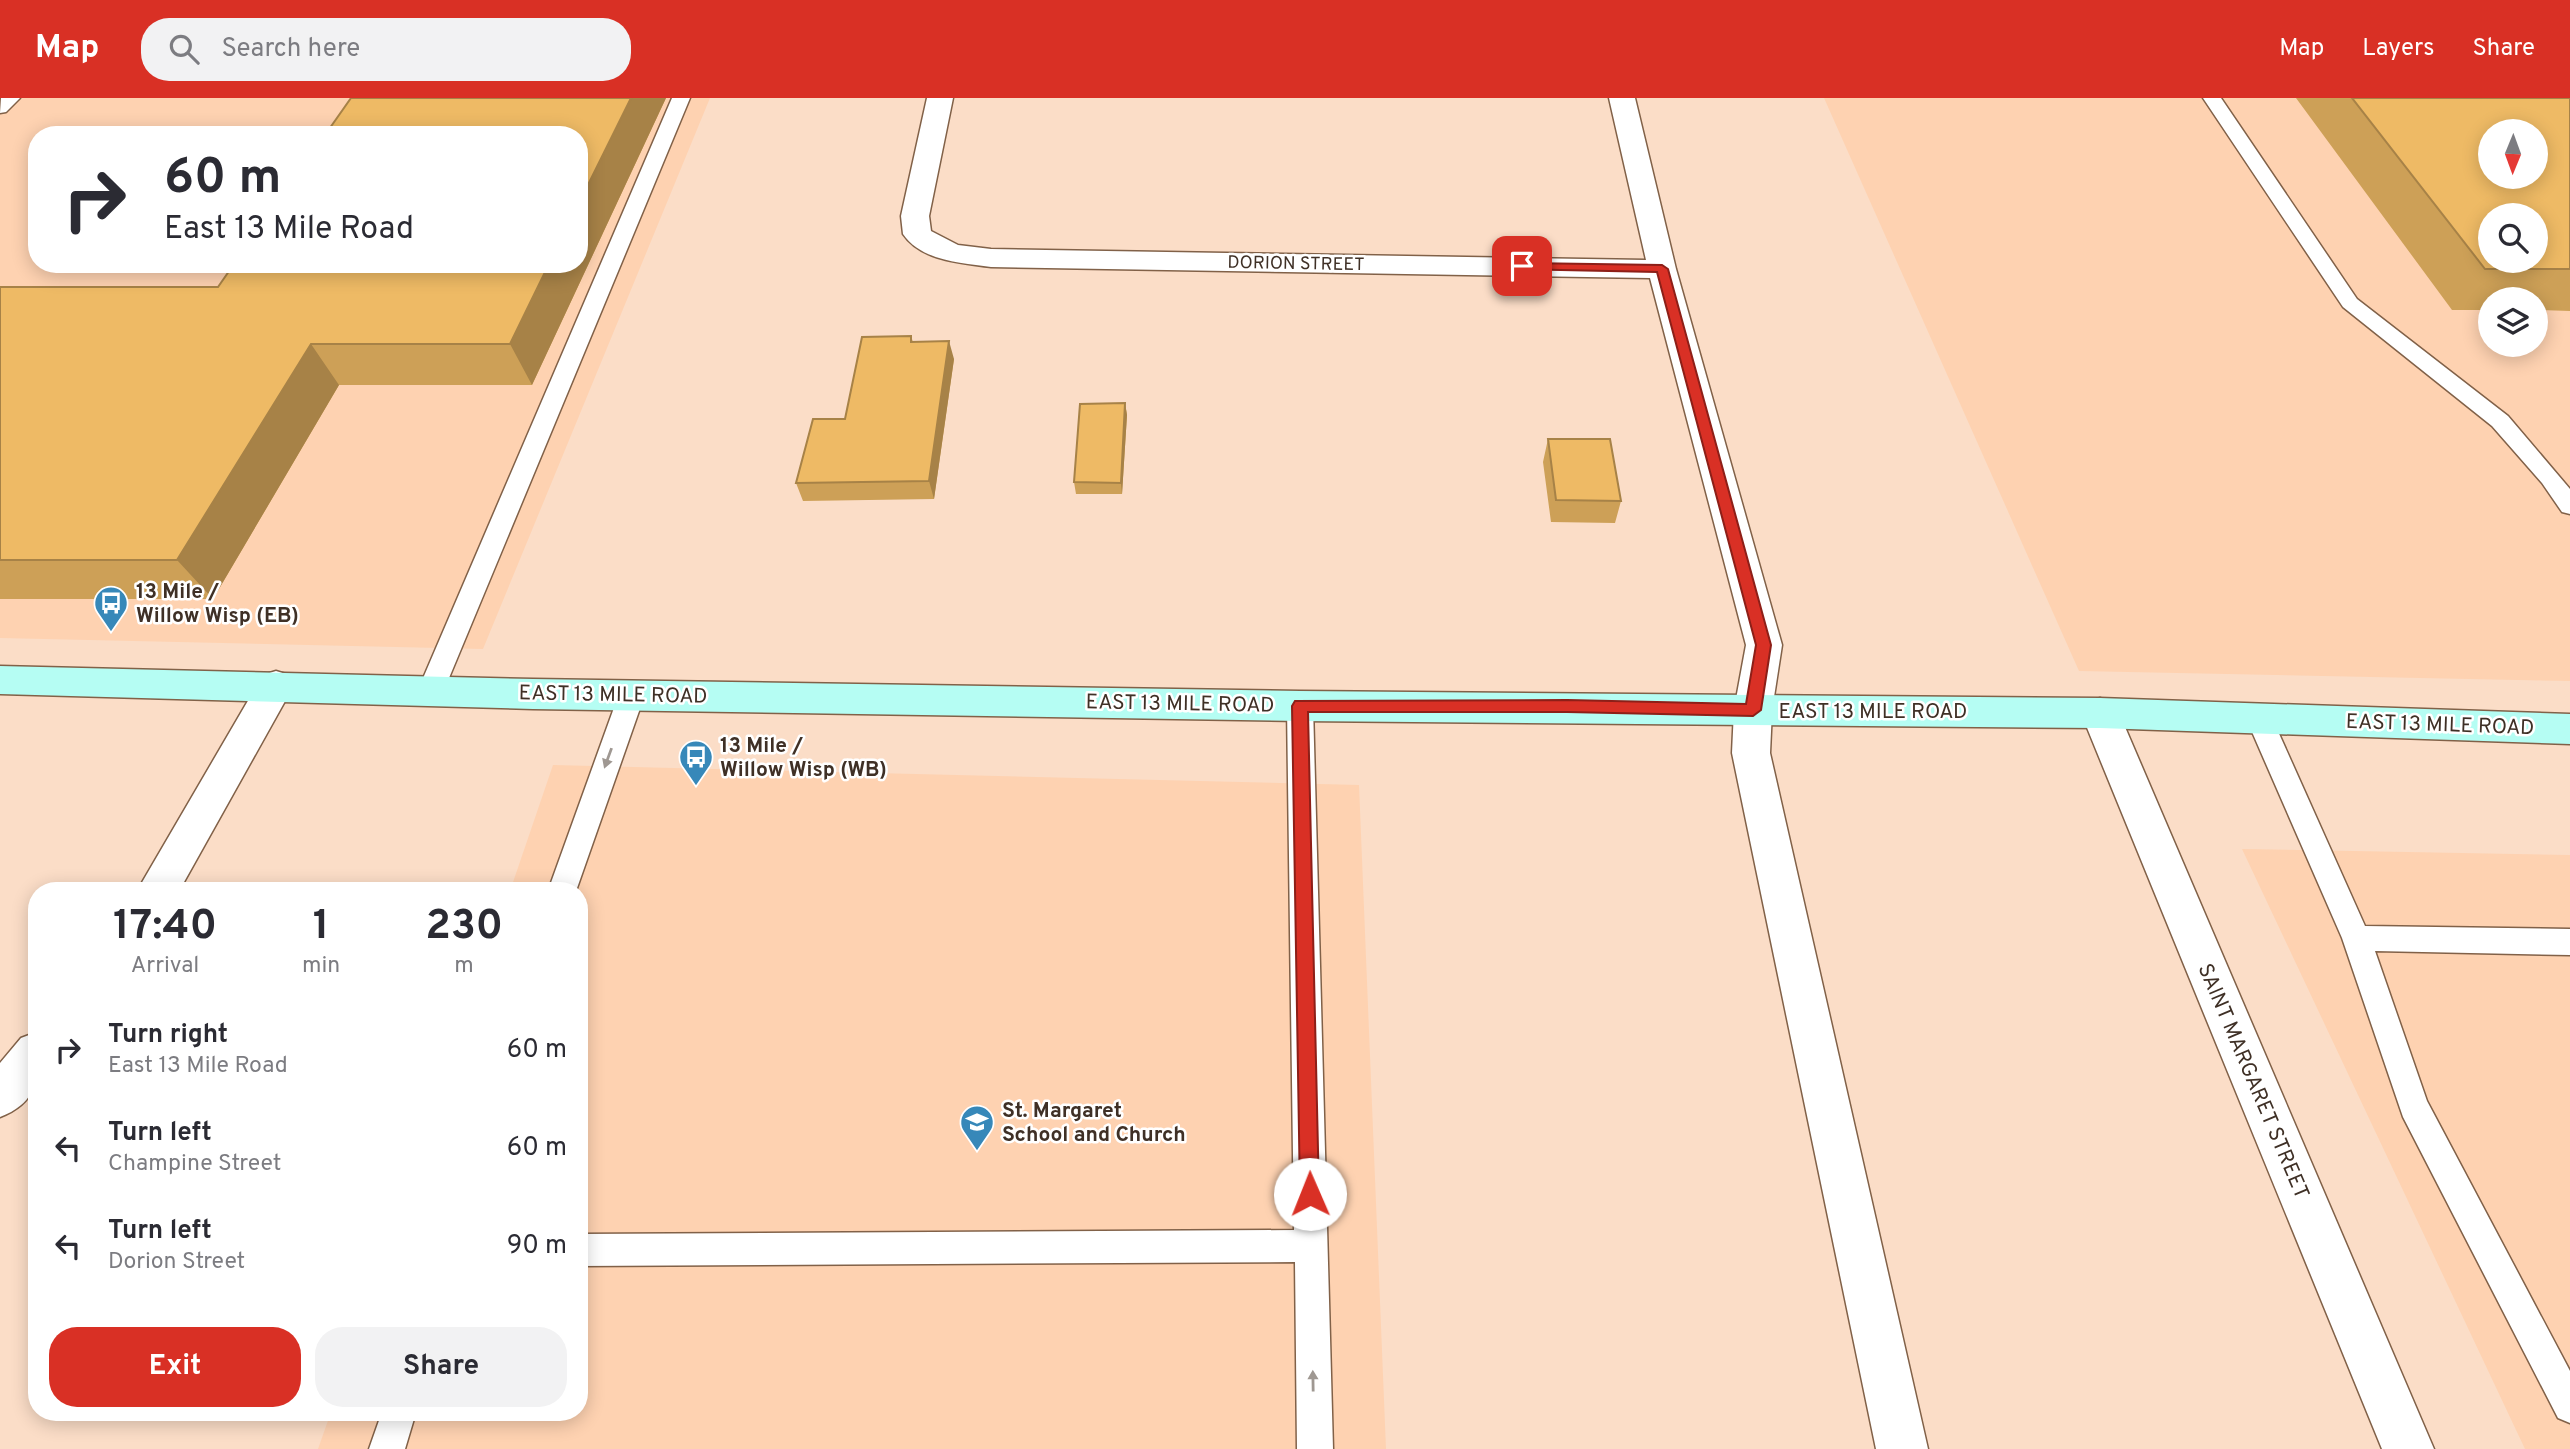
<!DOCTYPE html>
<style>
:root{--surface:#fff;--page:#f2f2f3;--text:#2b2b33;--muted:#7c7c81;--accent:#d93025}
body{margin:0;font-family:Overpass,sans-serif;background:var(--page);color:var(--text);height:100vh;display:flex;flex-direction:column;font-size:26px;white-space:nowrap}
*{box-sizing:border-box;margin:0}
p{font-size:23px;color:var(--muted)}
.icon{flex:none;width:38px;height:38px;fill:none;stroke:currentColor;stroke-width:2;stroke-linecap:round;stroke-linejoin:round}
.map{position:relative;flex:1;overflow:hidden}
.side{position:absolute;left:28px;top:784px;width:560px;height:539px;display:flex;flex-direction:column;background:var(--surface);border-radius:28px;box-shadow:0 4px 18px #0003}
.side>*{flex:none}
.hud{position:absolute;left:28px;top:28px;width:560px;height:147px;border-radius:28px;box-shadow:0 4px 18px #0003;background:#fff;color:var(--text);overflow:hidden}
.needle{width:46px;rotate:181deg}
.controls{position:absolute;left:2478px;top:21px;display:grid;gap:14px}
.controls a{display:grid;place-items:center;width:70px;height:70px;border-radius:50%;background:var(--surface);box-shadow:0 4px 18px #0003;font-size:35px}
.pin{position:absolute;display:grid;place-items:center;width:60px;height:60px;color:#fff;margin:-30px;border-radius:14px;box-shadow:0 4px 10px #0006}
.me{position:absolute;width:77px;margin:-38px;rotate:359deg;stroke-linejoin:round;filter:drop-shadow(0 0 5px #0008)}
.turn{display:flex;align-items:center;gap:24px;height:147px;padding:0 21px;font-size:32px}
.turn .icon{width:91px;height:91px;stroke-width:2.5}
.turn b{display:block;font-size:49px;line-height:60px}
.eta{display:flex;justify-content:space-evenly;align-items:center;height:119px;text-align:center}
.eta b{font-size:42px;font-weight:700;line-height:49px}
.action{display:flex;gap:14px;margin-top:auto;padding:14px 21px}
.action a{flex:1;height:80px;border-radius:28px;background:var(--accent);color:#fff;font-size:28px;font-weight:700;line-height:80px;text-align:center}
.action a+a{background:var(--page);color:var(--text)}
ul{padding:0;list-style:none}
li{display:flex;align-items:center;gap:21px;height:98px;padding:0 21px}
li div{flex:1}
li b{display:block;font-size:26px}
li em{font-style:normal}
header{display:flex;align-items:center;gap:42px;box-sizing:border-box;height:98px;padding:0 35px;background:var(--accent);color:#fff}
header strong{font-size:33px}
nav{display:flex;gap:38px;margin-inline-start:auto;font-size:24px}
.search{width:490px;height:63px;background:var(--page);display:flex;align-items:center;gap:18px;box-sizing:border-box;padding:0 24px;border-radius:28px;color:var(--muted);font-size:26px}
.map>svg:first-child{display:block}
.built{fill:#fed2b1;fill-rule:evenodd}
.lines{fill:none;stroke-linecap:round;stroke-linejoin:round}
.service-casing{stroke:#816148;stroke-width:3}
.minor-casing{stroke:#816148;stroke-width:3}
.secondary-casing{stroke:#816148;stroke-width:3}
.service{fill:#fff;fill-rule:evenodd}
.minor{fill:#fff;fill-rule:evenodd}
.secondary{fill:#b5fdf3;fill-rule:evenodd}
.wall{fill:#cda057}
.shaded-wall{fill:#a78247}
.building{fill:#eeba65;stroke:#a78247;stroke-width:2;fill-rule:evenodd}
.oneway{fill:#9f9892}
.route{fill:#d93025;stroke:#8d1f18;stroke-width:2}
.labels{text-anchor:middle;stroke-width:5;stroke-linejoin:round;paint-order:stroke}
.far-street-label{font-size:18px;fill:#3f3026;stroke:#fff}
.poi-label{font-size:21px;font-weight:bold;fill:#3f3026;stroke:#fff;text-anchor:start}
.street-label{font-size:21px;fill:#3f3026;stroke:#fff}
</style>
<header>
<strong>Map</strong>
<div class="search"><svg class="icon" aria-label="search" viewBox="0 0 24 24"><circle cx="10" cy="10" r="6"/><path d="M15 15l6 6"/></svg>Search here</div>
<nav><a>Map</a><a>Layers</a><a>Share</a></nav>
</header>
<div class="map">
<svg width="2570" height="1351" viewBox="0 0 2570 1351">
<rect width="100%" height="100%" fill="#fbddc7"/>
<path class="built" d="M0,0h710l-227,551 -483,-11zM37,37h542v129h-542z
M1824,0h746v583l-491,-10zM2490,33h46v46h-46zM2490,117h46v46h-46zM2490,201h46v46h-46z
M553,667l806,20 27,664h-1068l13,-37h248v-521h-69z
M2242,751l328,6v594h-45z"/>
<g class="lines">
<g class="service-casing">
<path id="service" d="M20,0l-14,14 -6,1 1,-15z
M672,0h18l-246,592 -4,7 -9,3 -9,-3 -4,-7z
M2203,0h18l136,201 151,117 62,73v25l-8,-2 -20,-29 -50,-57 -149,-119z
M632,586l9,3 4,7 -69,197h-28l71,-197 4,-7z
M1300,598l9,3 4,7 20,743h-36l-2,-187 -716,4v-32l715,-4 -7,-524 4,-7z
M2259,610l9,3 4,7 93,208 205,3v26l-195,-4 52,150 143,270v52l-12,-5 -155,-301 -61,-179 -96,-220 4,-7z
M382,1314h34l-11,37h-36z"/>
</g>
<g class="minor-casing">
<path id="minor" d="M927,0h26l-24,118 2,15 27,14 33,4 655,11 -37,-162h26l41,171 106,376 -10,65 -2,43 158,696h-52l-144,-696 2,-43 12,-65 -96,-367 -659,-11c-29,-4 -70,-6 -88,-33l-2,-18z
M276,573l13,4 5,10 -115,206h-42l126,-216z
M2100,600l13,5 6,10 315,736h-52l-301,-736 6,-10z
M37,934c0,39 7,68 -37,85v-54l21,-25z"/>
</g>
<g class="secondary-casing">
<path id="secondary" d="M0,568l533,13 767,12 800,7 470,16v30l-470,-16 -800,-7 -767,-12 -533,-15z"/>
</g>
<use href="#service" class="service"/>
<use href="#minor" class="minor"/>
<use href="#secondary" class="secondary"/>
</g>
<path class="wall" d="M351,0h315l-134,287h-193l-126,214h-213v-312h218z
M2296,0h274v213l-34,-1v-11h-46v11h-38z
M911,238l2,6 41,17 -20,140 -131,2 -7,-18 49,-64z
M1125,305l2,12 -5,79h-46l-2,-12z
M1548,341l73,62 -6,22 -64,-1 -8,-60z"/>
<path class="shaded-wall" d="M631,0h35l-134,287 -22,-41 39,-80h30v-61z
M949,243l5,18 -20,140 -5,-18z
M311,246l28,41 -126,214 -36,-39z
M1125,305l2,12 -5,79 -1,-11z"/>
<path class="building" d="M351,0h280l-52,105v-68h-254z
M2352,0h218v171h-85zM2490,33h46v46h-46zM2490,117h46v46h-46z
M234,166h315l-39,80h-199l-134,216h-177v-273h218z
M911,238v6l38,-1 -20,140 -133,2 17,-64h32l17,-82z
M1125,305l-4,80 -47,-1 6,-78z
M1548,341h62l11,62 -65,-1z"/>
<defs><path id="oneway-solid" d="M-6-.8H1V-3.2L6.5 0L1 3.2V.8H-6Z" transform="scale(1.75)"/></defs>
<g class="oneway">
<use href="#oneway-solid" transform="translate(608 660) rotate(110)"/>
<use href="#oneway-solid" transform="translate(1313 1283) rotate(-91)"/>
</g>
<path class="route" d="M1522,165l140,2 6,4 103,376 -10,65 -8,6 -186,-4h-259l11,482 -2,7 -7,3 -7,-3 -3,-7 -8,-488 3,-5 272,-1 179,4 10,-59 -99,-373 -139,-3 -2,-3z"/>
<defs>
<g id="bus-pin" transform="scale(1.75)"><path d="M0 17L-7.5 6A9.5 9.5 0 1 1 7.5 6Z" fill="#3788b9" stroke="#fff"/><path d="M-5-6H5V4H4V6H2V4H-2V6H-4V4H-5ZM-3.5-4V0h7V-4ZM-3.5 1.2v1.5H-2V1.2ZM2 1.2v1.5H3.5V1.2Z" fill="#fff"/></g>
<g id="school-pin" transform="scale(1.75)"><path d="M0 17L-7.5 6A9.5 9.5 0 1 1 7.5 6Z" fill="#3788b9" stroke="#fff"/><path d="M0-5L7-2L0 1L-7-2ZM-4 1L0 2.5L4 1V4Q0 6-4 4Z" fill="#fff"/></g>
</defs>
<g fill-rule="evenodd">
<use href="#bus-pin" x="111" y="505"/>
<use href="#bus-pin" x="696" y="659"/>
<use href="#school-pin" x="977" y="1024"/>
</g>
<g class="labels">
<g class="far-street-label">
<text transform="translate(1296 165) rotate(1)" y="6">DORION STREET</text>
</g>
<g class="poi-label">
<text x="136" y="500">13 Mile /<tspan x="136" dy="24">Willow Wisp (EB)</tspan></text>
<text x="720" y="654">13 Mile /<tspan x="720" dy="24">Willow Wisp (WB)</tspan></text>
<text x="1002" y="1019">St. Margaret<tspan x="1002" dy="24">School and Church</tspan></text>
</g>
<g class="street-label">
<text transform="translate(613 596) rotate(1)" y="7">EAST 13 MILE ROAD</text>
<text transform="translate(1180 605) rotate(1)" y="7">EAST 13 MILE ROAD</text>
<text x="1873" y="620">EAST 13 MILE ROAD</text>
<text transform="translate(2440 626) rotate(2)" y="7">EAST 13 MILE ROAD</text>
<text transform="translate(2254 983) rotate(67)" y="7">SAINT MARGARET STREET</text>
</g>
</g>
</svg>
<div class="controls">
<a><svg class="needle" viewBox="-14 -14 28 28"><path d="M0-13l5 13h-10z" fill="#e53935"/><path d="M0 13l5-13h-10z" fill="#7c7c81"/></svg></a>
<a><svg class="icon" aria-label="search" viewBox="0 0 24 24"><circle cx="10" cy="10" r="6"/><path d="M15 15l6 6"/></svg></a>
<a><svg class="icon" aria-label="layers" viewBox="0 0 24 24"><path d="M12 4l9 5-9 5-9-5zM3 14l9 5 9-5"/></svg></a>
</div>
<div class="pin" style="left:1522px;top:168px;background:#d93025"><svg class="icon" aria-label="arrive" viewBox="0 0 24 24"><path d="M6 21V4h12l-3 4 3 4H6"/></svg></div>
<svg class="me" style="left:1310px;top:1096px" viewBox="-20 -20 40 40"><circle r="19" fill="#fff"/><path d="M0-13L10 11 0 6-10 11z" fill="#d93025"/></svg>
<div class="hud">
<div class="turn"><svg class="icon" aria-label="right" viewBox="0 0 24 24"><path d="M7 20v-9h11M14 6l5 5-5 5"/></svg><div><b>60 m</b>East 13 Mile Road</div></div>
</div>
<section class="side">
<div class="eta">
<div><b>17:40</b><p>Arrival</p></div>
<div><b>1</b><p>min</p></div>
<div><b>230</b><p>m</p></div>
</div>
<ul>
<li><svg class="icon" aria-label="right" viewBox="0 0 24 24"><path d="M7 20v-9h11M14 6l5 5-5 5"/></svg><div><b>Turn right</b><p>East 13 Mile Road</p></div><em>60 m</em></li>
<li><svg class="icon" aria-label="left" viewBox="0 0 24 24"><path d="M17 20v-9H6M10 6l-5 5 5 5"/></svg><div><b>Turn left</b><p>Champine Street</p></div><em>60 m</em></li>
<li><svg class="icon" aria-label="left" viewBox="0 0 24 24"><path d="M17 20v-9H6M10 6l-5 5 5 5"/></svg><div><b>Turn left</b><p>Dorion Street</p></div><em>90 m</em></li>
</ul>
<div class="action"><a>Exit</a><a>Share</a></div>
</section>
</div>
